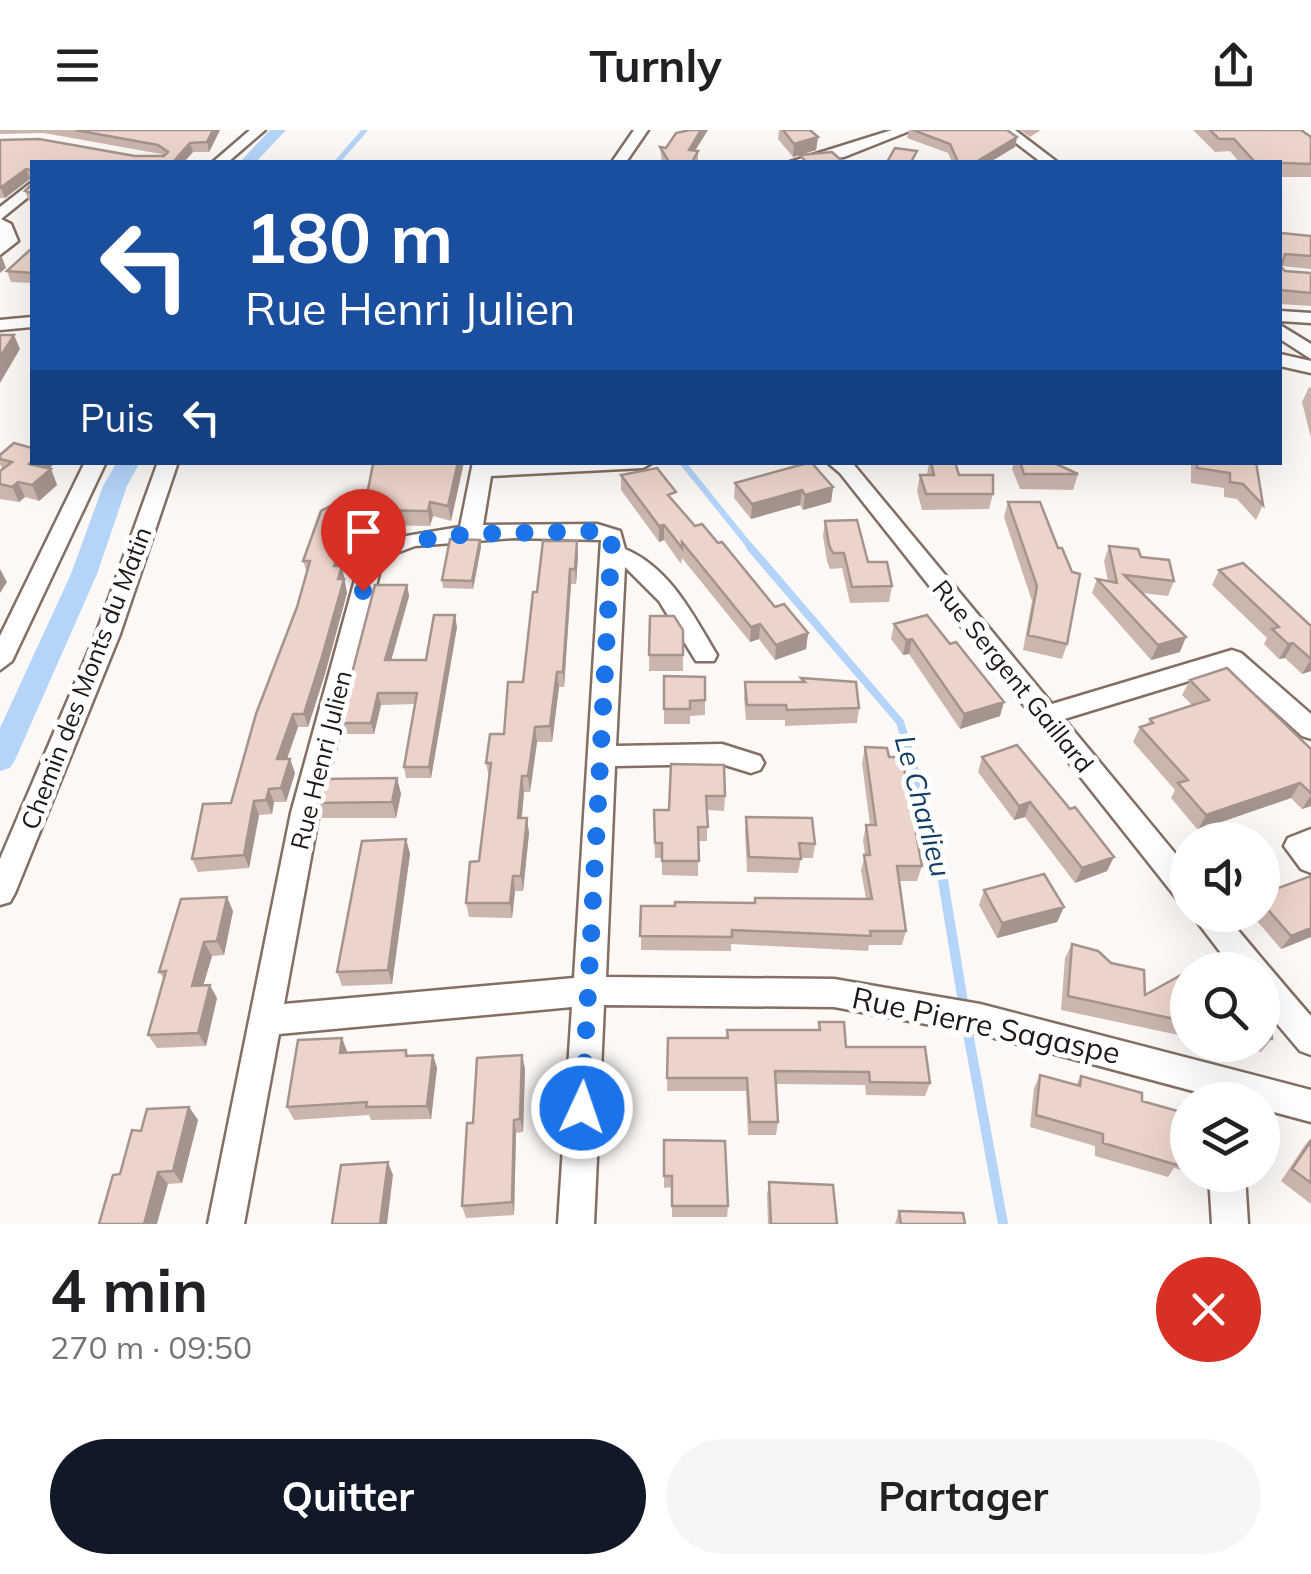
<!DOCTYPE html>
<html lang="fr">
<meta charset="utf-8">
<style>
:root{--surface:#fff;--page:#f6f6f6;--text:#202124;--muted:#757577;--accent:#111827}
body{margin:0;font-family:Mulish,sans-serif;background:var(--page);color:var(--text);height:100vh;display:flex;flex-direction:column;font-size:38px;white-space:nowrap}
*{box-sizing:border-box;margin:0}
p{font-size:32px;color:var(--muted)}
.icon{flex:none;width:55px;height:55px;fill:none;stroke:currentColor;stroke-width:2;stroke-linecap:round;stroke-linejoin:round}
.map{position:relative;height:1094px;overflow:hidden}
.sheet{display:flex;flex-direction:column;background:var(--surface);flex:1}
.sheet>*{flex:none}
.guide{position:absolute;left:30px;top:30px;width:1252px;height:305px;border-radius:0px;box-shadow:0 10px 40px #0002;background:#1a4fa0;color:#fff;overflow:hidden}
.buttons{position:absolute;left:1170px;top:692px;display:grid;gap:20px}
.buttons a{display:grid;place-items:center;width:110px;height:110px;border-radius:50%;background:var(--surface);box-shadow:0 10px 40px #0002;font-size:50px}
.pin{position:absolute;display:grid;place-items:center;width:85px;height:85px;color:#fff;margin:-102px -42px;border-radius:50% 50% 50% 0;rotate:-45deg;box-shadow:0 0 10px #0007}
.pin .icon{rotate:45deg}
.me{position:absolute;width:110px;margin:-55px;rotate:3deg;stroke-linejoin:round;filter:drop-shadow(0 0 8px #0008)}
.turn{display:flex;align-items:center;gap:35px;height:210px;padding:0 50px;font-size:45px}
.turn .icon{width:130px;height:130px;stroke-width:2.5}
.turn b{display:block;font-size:70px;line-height:85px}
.then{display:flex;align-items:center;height:95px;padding:0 50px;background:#0003;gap:20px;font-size:38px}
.round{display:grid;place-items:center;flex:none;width:105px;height:105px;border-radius:52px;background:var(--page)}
.headline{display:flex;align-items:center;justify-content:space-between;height:170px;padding:0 50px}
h1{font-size:60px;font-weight:700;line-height:75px}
.cta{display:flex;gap:20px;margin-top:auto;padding:20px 50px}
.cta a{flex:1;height:115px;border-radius:60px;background:var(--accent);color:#fff;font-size:40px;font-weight:700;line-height:115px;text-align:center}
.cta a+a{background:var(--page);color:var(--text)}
header{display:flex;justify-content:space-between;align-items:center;height:130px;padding:0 50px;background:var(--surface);font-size:45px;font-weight:700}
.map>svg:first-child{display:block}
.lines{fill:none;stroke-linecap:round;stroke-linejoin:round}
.stream-far3{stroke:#b4d4f9;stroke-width:5}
.stream-far2{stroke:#b4d4f9;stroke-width:6}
.stream-far1{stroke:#b4d4f9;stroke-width:8}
.stream{stroke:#b4d4f9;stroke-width:10}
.canal{fill:#b4d4f9;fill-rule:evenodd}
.minor-casing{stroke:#836f64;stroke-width:5}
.minor{fill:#fff;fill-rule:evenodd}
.wall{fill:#cbb6ae}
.shaded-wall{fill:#a5948d}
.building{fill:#ecd4ca;stroke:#a5948d;stroke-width:2.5}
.route{stroke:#1a73e8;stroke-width:18;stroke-dasharray:0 32.4}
.labels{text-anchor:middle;stroke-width:10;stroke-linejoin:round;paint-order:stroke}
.street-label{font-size:25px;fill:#1f1713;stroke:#fff}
.water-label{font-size:28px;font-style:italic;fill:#113c65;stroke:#fff}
.near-street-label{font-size:30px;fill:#1f1713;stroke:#fff}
</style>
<header><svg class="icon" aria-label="menu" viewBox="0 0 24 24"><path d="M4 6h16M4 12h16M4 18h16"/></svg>Turnly<svg class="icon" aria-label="share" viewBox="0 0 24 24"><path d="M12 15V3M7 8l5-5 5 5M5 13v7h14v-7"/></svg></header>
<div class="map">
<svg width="1311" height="1094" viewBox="0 0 1311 1094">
<rect width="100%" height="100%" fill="#fcf8f5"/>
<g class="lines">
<path class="stream-far3" d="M337,32l28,-32"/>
<path class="stream-far2" d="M682,332l70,87"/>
<path class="stream-far1" d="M750,417l150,175 38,125"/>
<path class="stream" d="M937,714l27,164
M966,892l37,202"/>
<path class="canal" d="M270,0h16l-30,32h-16z
M117,332h23l-13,24 -30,88 -82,186 -5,8 -10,3v-43l71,-154 32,-88z"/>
<g class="minor-casing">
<path id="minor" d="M250,0h15l-37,32h-15z
M634,0h14l-22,32h-14z
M892,0h20l-68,27 -54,5z
M999,0h16l42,32h-16z
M32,52v12l-31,25 10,5 7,17 -18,14v-48z
M1280,181l31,2v10l-31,-2z
M32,187v10l-32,3v-10z
M1280,195l31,19v15l-31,-20z
M1280,224l31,7v12l-31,-7z
M85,332h21l-94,199 -12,9v-34z
M158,332h20l-58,172 -105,259 -5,9 -10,3v-46l96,-225z
M473,332h180l-10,6 -152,8 -8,49 114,-1 23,7 5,18c45,19 68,66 92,106l-3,6h-18l-37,-60 -34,-34 -9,179 106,-2 38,12 4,7 -4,7 -9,3 -29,-9 -107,2 -9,211 228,2 146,25 331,86v32l-49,-13v-9h-35l-247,-66 -146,-27 -230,-2 -10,219h-36l14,-217 -293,27 -35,190h-36l83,-411 71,-259 20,-14 78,-13zM514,408l87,2 -27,438 -290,26 35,-191 64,-255 32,-12z
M827,332l27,3 198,239 180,-54 9,3 70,61v25l-9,-3 -74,-67 -164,50 124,150v34l-10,-3 -338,-427z
M1311,699v44l-10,-4 -17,-23 4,-8z
M1192,785h33c30,35 56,67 86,101v39l-11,-4 -38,-45v-36h-28z
M1209,1045h36l3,49h-36z"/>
</g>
<use href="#minor" class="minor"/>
</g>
<path class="wall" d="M0,0h220l-11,22h-16l-9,10h-152v40l-3,-1 -4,-10 7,-7v-5h-2l-25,19h-5v-58l135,16h28l-2,-2 -117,-21 -44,1z
M779,0h31l8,7 -2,13 -23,7 -15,-18z
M909,0h98l10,7 -2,10 -25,15h-38l-4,-9 -41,-15z
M1020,0h21l-11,7z
M1193,0h108l10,7v40h-31v-15h-41l-9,-11 -15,1z
M660,17l38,4v11h-36z
M1280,104l31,2v33l-29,-3 3,5 26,2v33l-31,-2z
M32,118v35l-21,-1 -4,-11z
M1309,257l2,1v50l-9,-36z
M0,325l32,7h19l1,4 -3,3h2l6,16 -18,16 -14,-4 -6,5 -19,-3v-28l2,-2 -2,-5z
M464,332l-13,59 -18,-5 -3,10 -63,-1 -3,-15z
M929,332h26l4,13 34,19 -4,15 -67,1 -5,-19 3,-16h7z
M1014,332h38l26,12 -5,16 -53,-1 -8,-20z
M1191,332h65l7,43 -7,15 -19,-21 -13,-2v-9l-33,-5z
M621,345l55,28 19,23 23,17 57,64 33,26 -2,16 -31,11 -16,-21 -9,3 -68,-84 -1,6 -17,-24 -5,2 -38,-52z
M735,353l98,4 -2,15 -28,8 -3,-5 -49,14 -17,-21z
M1008,372l59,142 -5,15 -39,-9 9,-49 -28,-84z
M825,391l67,65 -3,16 -39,1 -8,-35 -12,1 -3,-8 -4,-25z
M365,401l-14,8 -9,28 5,26 -22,81 -17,53h-10l-11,32h3l5,14 -9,29h-12l-2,12 -13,1 -10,53 -51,4 -6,-13 39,-56 66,-196 10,-34 -4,-12z
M480,410l1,7 -8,42 -30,-1 -1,-8z
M1109,416l32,11 33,24 -6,15 -26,-3 38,59 -29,8 -59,-67 5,-14 11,2 -4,-20z
M578,426l-2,28h-5l-7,103h-5l-7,55h-15l-7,50h-6l-2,26 7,15 -6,58h-8l-3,27 -43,-1 -3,-14 13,-42 10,-83 -3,-15 18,-29 19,-52 14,-90z
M1219,440l92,56v45l-9,3 -17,-16 -6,1 -15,-15 3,-6 -55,-53z
M407,455l2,11 -18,64h35l31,-33 -26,151h-25l-2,-11 11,-63 -34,1 -7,29h-31l-4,-11z
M650,486l33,14v41h-34z
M894,494l106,92 -40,13 -51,-75 -6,1 -12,-16z
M664,546l41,24v15l-15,1v8h-26z
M801,548l58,30 -2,15 -72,3v-6h-39l-2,-22 1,-16h56z
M1190,550l121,69v57l-9,3 -11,-11 -93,32 -27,-32 4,-8 -42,-48 7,-15 7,-2 3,-6 42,-14 -10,-10z
M865,617l57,119 -5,15h-18l7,50 -4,14h-33l-1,6 -137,-7v7l-90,-1v-44l225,-7 -5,-29 4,-15 -2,-15 3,-15h4l-8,-62z
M982,627l125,114 -32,12 -50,-66 -11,3 -36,-48z
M671,634l54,32 -1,15 -17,-1v31h-9v35l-36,-1v-17h-7l-1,-48h15z
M397,648l4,16 -5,24h-74l-5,-15z
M746,687l69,27 -2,14h-12l-3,15 -51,-1 -2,-41z
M406,709l4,15 -18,130 -50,2 -5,-14z
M1311,746v61l-30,12 -29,-34h10v-21z
M984,760l80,17 -7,15 -60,16 -18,-33z
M233,781l-9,44 -12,1 -9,29 14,13 -11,48 -49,2 -9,-13 16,-56 -5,-7z
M1072,814l73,51 43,-19v61l-127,-27 4,-52z
M1262,879l10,30 -11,13 -35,-7h36z
M819,892l27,25 84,36 -5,13 -59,-1 -1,-10 -89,-1 2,38 -2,13h-28l-2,-44h-79l1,-53h58l1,-8h91z
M342,908l5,15 59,-3 2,6 25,-1 4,13 -6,51 -60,1 -2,-5 -75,5 -7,-13z
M522,925l3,14 -2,63 -7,1 -2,82 -48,3 -4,-12 11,-83z
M1040,945l36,10 5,-9 61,25 46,13v58l-14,-4 -6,9 -73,-21v-10l-65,-19 4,-39z
M189,977l9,13 -16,63 -14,1 -48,-10 21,-43z
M1311,1008v66l-30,-23 24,-36z
M664,1010l64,66 -1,11h-55v-30l-8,1z
M769,1052l68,42h-69l-1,-29z
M899,1081l66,13h-70z"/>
<path class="shaded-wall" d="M213,0h7l-11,22 -2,-10z
M701,0h7l-20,32 1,-12z
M818,7l-2,13 -23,7 1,-13z
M1017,7l-2,10 -25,15h-14z
M190,13l3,9 -9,10h-11z
M26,39l4,10 -25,19 -4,-10z
M2,127l4,11 -6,5v-15z
M14,205l6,14 -20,34v-26z
M32,331v1h19l1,4 -16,13 -7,-15z
M458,332h6l-13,59 -3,-15z
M51,339l6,16 -18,16 -7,-16z
M18,352l7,15 -6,5 -7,-15z
M833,357l-2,15 -28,8 2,-15z
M802,360l-2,15 -49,14 1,-15z
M430,372l3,14 -3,10 -2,-15z
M362,387l3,14 -14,8 -9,28 5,26 -22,81 -17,53 -4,-13 30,-148 14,-40z
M664,395v15l-5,2v-16z
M480,410l1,7 -8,42 -1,-8z
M577,411l1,15 -2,28 -1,-15z
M0,439l7,13 -7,11z
M570,439l1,15 -7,103 -1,-15z
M407,455l2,11 -21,76 -3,-12z
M455,485l2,12 -26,151 -2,-11z
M760,494l-1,15 -9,3 1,-15z
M808,503l-2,16 -31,11 1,-15z
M1186,507l-6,15 -29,8 7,-15z
M912,509l-3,15 -6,1 3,-15z
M1293,513l-8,15 -6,1 9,-15z
M1311,529v12l-9,3z
M557,542l2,15 -7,55 -2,-16z
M378,563l3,12 -7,29 -3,-11z
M1004,572l-4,14 -40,13 4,-15z
M293,584l5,13 -16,46 -5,-14z
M535,597l2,15 -7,50 -2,-16z
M290,629l5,14 -9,29 -5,-14z
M522,646l2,16 -4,41 -2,-15z
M397,648l4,16 -5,24 -4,-16z
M1300,653l-9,15 -93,32 8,-15z
M269,659l5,13 -2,12 -6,-14z
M1311,665v11l-9,3z
M254,671l5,14 -10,53 -5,-13z
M1030,672l-5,15 -11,3 5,-14z
M527,688l2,15 -6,58 -2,-15z
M406,709l4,15 -18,130 -4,-14z
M1114,727l-7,14 -32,12 7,-15z
M513,746l2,15 -3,27 -2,-15z
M227,767l6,14 -9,44 -7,-14z
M1064,777l-7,15 -60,16 5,-15z
M1311,798v9l-30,12 10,-13z
M204,812l8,14 -13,44 -7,-14z
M210,855l7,13 -11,48 -8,-13z
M342,908l5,13 -2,16 -5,-14z
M433,925l4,13 -6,51 -4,-13z
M522,925l3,14 -2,63 -3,-13z
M189,977l9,13 -16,63 -9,-12z
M514,990l2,13 -2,82 -2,-13z
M388,1032l5,13 -6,49h-7z
M158,1042l10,12 -11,40h-13z"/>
<path class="building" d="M75,0h138l-6,12 -17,1 -17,19h-141v31l-7,-2 7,-7 -1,-14 -5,-1 -26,19v-48l39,-1 96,17h29l4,-4 -10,-7z
M690,0h11l-12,20 9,1 -6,11h-23l-9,-15 6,1 10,-15z
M783,0h27l8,7 -24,7z
M913,0h94l10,7 -41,25h-18l-8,-18z
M1210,0h91l10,7v27l-56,-2 -21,-23h-15z
M895,18l22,3 -6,11h-24z
M832,22l9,8 -2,2h-44h11l-6,-7z
M1281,103l30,3v20l-26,-2 -4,13 4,4 26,2v20l-31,-3z
M32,118v25l-25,-2z
M0,205h14l-14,22z
M14,313l18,5v13l-3,3 22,5 -19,16 -14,-3 -6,5 -12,-3v-13l12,-9 -12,-3v-4z
M458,332l-10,44 -18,-4 -2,9 -64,-1 9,-46z
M811,332l22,25 -28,8 -3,-5 -50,14 -17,-21z
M931,332h24l4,13h34v19h-67l-6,-19h14z
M1020,332h32l26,12h-54z
M1197,332h59l7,43 -20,-21 -13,-2v-9l-33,-5z
M657,338l19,24 -8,3 27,31 7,-2 16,19 4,-1 53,65 9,-3 24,29 -32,12 -16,-21 -9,3 -69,-85v6l-18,-23 -5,1 -38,-51z
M342,370l20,17 -14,9 -14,40h8l-4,13h6l-23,81 -17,54h-11l-16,45h13l-9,29 -12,1 -3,11 -12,1 -10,54 -52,4 11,-55 28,-1 25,-89 41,-107 13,-46h-7l18,-50z
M1008,372h32l18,46h4l10,24 8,2 -13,70 -39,-9 9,-49z
M857,390l11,42h19l5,24 -40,1 -8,-34h-11l-4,-8 -4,-24z
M450,409l30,1 -8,41 -30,-1z
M543,411h34l-2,28h-5l-7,103h-6l-7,54 -15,1 -7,49h-6l-4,42h9l-6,58h-8l-3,27h-44l4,-41 9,-1 12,-98h-5l4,-29h14l4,-52h15l10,-90h4z
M1109,416l29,3 3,8 28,3 5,21 -50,-6 62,62 -28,8 -61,-66 20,4z
M1243,433l68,63v33l-18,-16 -5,1 -16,-15 7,-2 -60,-57z
M375,455h32l-22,75h41l8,-45h21l-26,152h-25l13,-74h-39l-7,30h-32z
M927,485l23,29 6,-2 48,60 -40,12 -52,-75 -6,1 -12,-16z
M650,486h24l9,14v25h-34z
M1227,538l84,81v44l-11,-10 -94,32 -28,-32 10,-3 -48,-53 13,-4 -3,-4 59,-19 -19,-20z
M664,546l41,1v23l-15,1v8h-26z
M801,548l55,4 3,26 -72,2 -1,-5h-39l-2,-23h60z
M1017,615l53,64 5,-2 39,50 -32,11 -52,-66 -11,4 -37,-49z
M865,617l22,1 2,9h13l20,109h-25l9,65h-36l1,5 -139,-6v7l-92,-1 1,-30h34v-4l80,1v-5l117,1 -8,-44h6l-4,-30h10z
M671,634l53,1 1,31h-19l2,31h-10l1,34h-37v-18h-7l-1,-33h15z
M397,648l-5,24 -75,1 5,-24z
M746,687l66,1 3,26 -16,-1 2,16 -52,-2z
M406,709l-18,131 -51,2 25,-131z
M1044,744l20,33 -62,16 -18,-33z
M1311,746v52l-20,8 -29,-33v-9z
M227,767l-10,44 -13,1 -12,44 18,-1 -12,48 -50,2 18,-64 -7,1 22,-73z
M1072,814l26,7 13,12 33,7 1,25 36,-20 7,1v46l-120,-26z
M1262,879l8,2 2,28 -10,-2z
M819,892h25l2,25h79l5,36 -60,-1 -1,-10 -94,-1 3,51h-28l-3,-44h-80l1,-40h60l-1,-8h93z
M342,908l-2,15 66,-3v6l27,-1 -6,51 -61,1 1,-5 -80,5 11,-67z
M522,925l-2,64 -6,1 -2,82 -50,4 5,-83h6l4,-65z
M1040,945l40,11 1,-10 61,17v8l46,13v43l-11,-2v10l-74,-22v-9l-67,-19z
M189,977l-16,64 -15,1 -14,52h-45l14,-49 7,-1 12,-44 9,1 6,-22z
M664,1010l61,1 3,65h-56v-30h-8z
M1311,1011v42l-19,-14z
M388,1032l-8,62h-48l9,-59z
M769,1052l64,3 4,39h-66z
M899,1081l64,2 2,11h-64z"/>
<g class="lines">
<path class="route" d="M363,461l9,-37 14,-10 84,-10 127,-3 15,5 -30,572"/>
</g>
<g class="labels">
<g class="street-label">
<text transform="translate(1013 546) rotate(51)" y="9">Rue Sergent Gaillard</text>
<text transform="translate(86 548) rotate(-69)" y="9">Chemin des Monts du Matin</text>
<text transform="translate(321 630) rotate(-76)" y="9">Rue Henri Julien</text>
</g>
<g class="water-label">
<text transform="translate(923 676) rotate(75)" y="10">Le Charlieu</text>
</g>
<g class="near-street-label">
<text transform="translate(986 896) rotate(12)" y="10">Rue Pierre Sagaspe</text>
</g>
</g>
</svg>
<div class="buttons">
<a><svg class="icon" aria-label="sound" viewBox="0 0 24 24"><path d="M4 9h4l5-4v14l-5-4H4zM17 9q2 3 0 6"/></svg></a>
<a><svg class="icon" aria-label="search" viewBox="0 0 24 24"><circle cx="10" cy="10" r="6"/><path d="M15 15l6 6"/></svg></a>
<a><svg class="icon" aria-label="layers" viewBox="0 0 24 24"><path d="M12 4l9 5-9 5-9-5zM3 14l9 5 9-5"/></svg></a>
</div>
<div class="pin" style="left:363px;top:461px;background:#d93025"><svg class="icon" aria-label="arrive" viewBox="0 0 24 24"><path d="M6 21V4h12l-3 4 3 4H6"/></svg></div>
<svg class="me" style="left:582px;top:978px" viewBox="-20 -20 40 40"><circle r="17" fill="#1a73e8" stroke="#fff" stroke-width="3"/><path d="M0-11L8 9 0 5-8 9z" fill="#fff"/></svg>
<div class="guide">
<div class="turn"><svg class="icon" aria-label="left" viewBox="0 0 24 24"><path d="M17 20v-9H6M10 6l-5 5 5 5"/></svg><div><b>180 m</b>Rue Henri Julien</div></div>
<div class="then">Puis<svg class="icon" aria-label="left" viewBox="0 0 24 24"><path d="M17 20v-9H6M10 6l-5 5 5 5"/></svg></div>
</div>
</div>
<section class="sheet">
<div class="headline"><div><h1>4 min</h1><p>270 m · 09:50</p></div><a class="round" style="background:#d93025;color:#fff"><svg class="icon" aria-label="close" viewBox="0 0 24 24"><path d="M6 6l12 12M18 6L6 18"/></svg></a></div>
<div class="cta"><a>Quitter</a><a>Partager</a></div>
</section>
